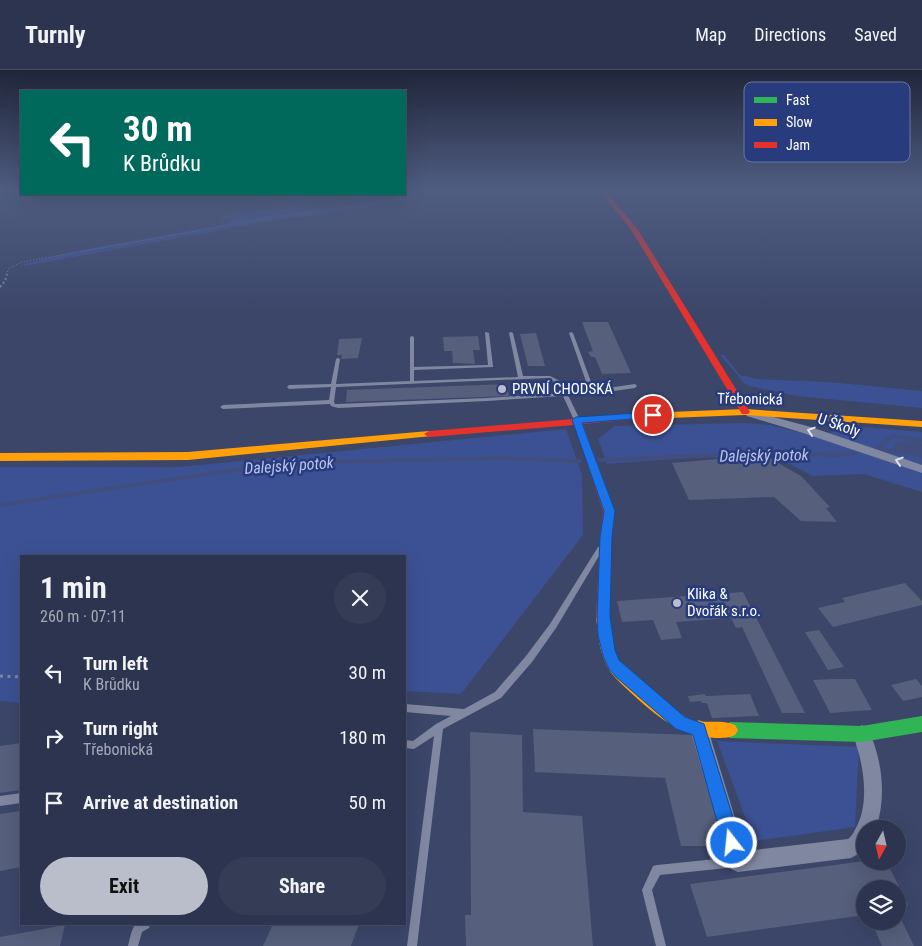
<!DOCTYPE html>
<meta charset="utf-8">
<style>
:root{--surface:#2c344f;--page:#343c56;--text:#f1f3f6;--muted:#a6aab7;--line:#484f66;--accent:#babeca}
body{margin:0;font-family:"Roboto Condensed",sans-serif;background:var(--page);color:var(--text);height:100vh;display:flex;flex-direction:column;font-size:19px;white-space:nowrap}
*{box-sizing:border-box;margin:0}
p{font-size:16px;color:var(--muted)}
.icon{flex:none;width:28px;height:28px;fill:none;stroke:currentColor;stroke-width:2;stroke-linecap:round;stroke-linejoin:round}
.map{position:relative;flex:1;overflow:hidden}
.panel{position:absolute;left:20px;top:485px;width:386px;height:370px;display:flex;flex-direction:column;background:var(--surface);border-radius:0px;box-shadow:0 5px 20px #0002,0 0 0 1px var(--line)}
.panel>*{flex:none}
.guide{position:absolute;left:20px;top:20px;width:386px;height:105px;border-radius:0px;box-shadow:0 5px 20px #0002,0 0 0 1px var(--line);background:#00695c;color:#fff;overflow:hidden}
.needle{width:32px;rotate:188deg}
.fabs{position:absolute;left:856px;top:750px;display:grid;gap:10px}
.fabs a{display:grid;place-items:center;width:50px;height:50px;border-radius:50%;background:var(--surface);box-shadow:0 5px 20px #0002,0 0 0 1px var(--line);font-size:25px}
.pin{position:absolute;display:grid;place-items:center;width:42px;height:42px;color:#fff;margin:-21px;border:2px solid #fff;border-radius:50%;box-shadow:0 1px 5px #0007}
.me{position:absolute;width:55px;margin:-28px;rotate:344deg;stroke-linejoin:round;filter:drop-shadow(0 0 4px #0008)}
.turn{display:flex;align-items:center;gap:18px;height:105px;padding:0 20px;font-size:22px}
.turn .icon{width:65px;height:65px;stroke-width:2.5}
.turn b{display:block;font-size:35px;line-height:42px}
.round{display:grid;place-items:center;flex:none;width:52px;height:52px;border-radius:26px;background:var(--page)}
.headline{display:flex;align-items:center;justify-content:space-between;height:85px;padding:0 20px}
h1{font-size:30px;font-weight:700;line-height:38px}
.action{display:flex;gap:10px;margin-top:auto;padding:10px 20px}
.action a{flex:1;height:58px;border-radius:30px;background:var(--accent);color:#111;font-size:20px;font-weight:700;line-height:58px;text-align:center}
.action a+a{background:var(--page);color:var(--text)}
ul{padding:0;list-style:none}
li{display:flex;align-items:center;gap:15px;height:65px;padding:0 20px}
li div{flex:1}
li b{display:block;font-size:19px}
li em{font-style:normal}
header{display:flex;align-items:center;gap:30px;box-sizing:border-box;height:70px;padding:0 25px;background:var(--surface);border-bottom:1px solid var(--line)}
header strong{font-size:24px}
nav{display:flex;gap:28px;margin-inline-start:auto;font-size:18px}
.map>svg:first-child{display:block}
.green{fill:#3c5193}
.water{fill:#414e7d}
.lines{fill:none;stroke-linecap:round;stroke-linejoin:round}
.stream{stroke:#414e7d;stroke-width:4}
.building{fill:#565f7b}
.path-far2{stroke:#8087a0;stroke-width:1;stroke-dasharray:1 2;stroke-linecap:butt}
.path-far1{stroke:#8087a0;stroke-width:2;stroke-dasharray:2 2.5;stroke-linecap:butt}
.path{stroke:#8087a0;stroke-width:3;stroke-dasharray:3 4.5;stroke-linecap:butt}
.lane{fill:#8087a0;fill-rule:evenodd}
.street{fill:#8087a0;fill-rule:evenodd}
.fast{fill:#30b455;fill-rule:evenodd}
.slow{fill:#ff9f0a;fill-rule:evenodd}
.jam{fill:#e5322d;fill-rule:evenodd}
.oneway{stroke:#dfe1e7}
.route{fill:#1a73e8;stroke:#114b97}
.poi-dot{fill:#babeca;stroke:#283b7c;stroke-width:2}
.labels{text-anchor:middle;stroke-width:5;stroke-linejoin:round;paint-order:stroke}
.poi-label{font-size:15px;fill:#fff;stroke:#283b7c;text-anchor:start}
.street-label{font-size:15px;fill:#fff;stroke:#283b7c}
.water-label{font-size:16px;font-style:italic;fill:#b9c5ec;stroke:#283b7c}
.key{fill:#283b7c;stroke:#6876a3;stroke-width:1}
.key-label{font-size:14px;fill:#fff}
</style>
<header>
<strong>Turnly</strong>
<nav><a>Map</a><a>Directions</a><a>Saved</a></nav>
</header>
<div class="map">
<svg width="922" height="876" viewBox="0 0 922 876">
<rect width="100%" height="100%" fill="#3b4669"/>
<path class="green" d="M371,133l6,1 2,2 -108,15 -246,45 -2,-2 48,-12 154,-28 6,-3 -13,-4 75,-12 34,5z
M720,285h4l16,20 17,4 71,3 94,9v17l-125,-12 -51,-11z
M744,353l26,2 47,12 32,-11 73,6v60l-58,-18 -51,2 -47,-24 -159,12 -9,-25 16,-13z
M566,359l16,46 1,60 -122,159 -56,-3v-135h-384v147l-21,-2v-234h179z
M717,671l142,6 -4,80 -101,14z"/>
<path class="water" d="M905,371l17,2v16l-28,-8v-8z"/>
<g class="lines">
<path class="stream" d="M877,379l22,3
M871,380l6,-1 15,-13 30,4
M600,390l177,-7 64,2 22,-4
M0,435l281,-42 222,-5 77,3"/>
</g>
<path class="building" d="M582,252h26l23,51 -29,1 -7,-17h-4l-3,-5 5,-1z
M536,263l9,33h-17l-8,-32z
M478,266l2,14h-7l2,14 -22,-1 -1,-12h-8l-1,-14z
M362,268l-4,20 -17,1 1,-4h-5l2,-16z
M506,314l3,12 -163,6 1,-12z
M764,385l37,21 29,31 -4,1 11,14 -36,-1 -27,-24 -85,3 -17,-37z
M905,513l17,18v4l-89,22 -15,-19 27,-6 -3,-4z
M743,522l62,121h-23l-40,-86 -6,1 -5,-10 -55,4 6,16 -21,2 -8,-20 -31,2 -5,-21z
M819,560l25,37 -16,3 -23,-38z
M833,609h22l17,31 -42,3 -17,-33z
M916,609l6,7v11l-19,4 -12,-16z
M705,624l1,2 44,-2 9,22 -47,2 -5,-15h-5l-1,-2 -11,1 -2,-6z
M533,659l159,6 32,111h-43l-16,-68 -130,-6z
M470,662l52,3 1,77 59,4 11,130h-127l-1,-31h6z
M21,673v47l-21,3v-47z
M21,741v56l-21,4v-57z
M865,791h21l22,43 -2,5 -8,2v-22h-33v26l-158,22 -17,-53z
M898,843l16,33h-32l-11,-25h27z
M273,854h86l-8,22h-88z
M65,855l-5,21h-60v-9z"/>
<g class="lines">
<path class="path-far2" d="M7,205l1,-6 14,-7 248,-44 194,-28"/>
<path class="path-far1" d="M0,217l5,-6 2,-7"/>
<path class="path" d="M0,606l21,1"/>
<path class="lane" d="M485,262l4,1 4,33v1l-79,3v11l104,-4 -9,-44 2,-1 2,1 10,43h27l12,6 5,10 22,-2 -20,-57 2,-1 2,1 21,57 41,-6 2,2 -2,2 -43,6 -24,1 12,25 -3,2 -3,-2 -11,-24 -76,5 -149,7 -7,-2 -1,-2 -107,5 -3,-2 3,-2 106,-5 2,-13 -42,2 -2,-2 2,-2 42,-1 5,-25 2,-1 2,1 -4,25 74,-3v-44l2,-1 2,1v30l74,-2zM547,308l11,6 4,9 -75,5 -149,6h-3l-1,-2 2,-15z
M600,476l2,1 1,2 -1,2 -46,77 -24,34 -31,36 -58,31 -26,217h-10l27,-210 -20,13 -9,-1v-8l8,1 23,-17 15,-8 -46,-4v-8l59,5 31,-17 31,-36 24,-32 48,-77z
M21,723v10l-21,3v-10z
M736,787l4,1 1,4 -1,4 -4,1 -76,8 -8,15 14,56h-10l-14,-56 11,-24 4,-1z
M136,854h14l-1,4 -7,4 -4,14h-10c2,-7 3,-17 8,-22z"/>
<path class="street" d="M751,341l60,16 111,38v8l-119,-40 -56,-17 -1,-2 1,-2z
M699,650l6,3 3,6 37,122 103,-12c5,-4 6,-8 9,-13 10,-20 8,-46 3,-68 -2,-10 -8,-20 -4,-30l6,-3 6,3c14,32 19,67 8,101h-11v21l-14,8 -113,14 -7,-3 -41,-140 3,-6z"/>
<path class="fast" d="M922,646v16l-60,10 -132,-4 -5,-3 -3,-5 3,-5 5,-3 132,4z"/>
<path class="slow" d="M745,339l177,12v6l-177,-12 -101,4 -5,-3 5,-3z
M429,361l5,3 -2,2 -244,24 -188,1v-8l188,-1z
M603,541l5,2 2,4c1,12 1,27 6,38 7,16 60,60 77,65 14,4 29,-1 42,5l3,5 -3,5c-6,3 -12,3 -19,3 -35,-1 -61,-23 -86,-46 -8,-8 -18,-16 -23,-26 -8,-15 -9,-32 -11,-49l2,-4z"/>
<path class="jam" d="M0,120h6l-6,4z
M599,120h6l33,40 112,182 -2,2h-6l-110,-183z
M644,343l3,1v4l-64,6 32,87 -3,26 -2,80 -2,4 -5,2 -5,-2 -2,-4 4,-80 3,-26 -29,-86 -145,12 -5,-3 5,-3 144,-12 4,-2 4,1z"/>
</g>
<defs><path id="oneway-chevron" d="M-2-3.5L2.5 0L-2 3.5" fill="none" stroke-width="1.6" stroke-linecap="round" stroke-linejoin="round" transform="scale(1.25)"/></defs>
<g class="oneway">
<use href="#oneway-chevron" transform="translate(811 361) rotate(-162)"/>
<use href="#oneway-chevron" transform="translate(899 391) rotate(-162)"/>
</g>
<linearGradient id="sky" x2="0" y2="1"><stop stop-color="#20263a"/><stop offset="0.49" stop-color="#4f5d81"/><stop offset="1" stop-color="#4f5d81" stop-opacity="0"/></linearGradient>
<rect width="922" height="243" fill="url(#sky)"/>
<path class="route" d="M653,342l4,1v4l-75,6 33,88 -3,26 -2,79 5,34 4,10 8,7 58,50 19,7 37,119 -3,7 -6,2 -6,-2 -3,-7 -30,-108 -17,-6 -60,-52 -7,-8 -6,-13 -5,-21 -1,-19 3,-79 4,-26 -32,-91 4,-3z"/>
<g class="poi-dot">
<circle cx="502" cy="319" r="5"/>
<circle cx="677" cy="533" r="5"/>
</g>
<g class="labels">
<g class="poi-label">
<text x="512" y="324">PRVNÍ CHODSKÁ</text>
<text x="687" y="529">Klika &amp;<tspan x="687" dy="17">Dvořák s.r.o.</tspan></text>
</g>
<g class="street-label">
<text transform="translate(750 329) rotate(1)" y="5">Třebonická</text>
<text transform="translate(839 355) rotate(19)" y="5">U Školy</text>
</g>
<g class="water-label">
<text transform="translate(764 385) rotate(-1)" y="6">Dalejský potok</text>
<text transform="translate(289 395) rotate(-4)" y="6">Dalejský potok</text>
</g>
</g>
<rect x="744" y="12" width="166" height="80" rx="8" class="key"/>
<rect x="754" y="27" width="23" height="6" fill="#30b455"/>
<rect x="754" y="49" width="23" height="7" fill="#ff9f0a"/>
<rect x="754" y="72" width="23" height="6" fill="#e5322d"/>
<g class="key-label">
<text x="786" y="35">Fast</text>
<text x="786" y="57">Slow</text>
<text x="786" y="80">Jam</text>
</g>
</svg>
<div class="fabs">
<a><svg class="needle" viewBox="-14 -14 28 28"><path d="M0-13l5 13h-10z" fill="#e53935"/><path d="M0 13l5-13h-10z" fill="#a6aab7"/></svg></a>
<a><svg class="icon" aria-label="layers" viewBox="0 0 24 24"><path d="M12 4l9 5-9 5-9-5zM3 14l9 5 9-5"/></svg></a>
</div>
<div class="pin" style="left:653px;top:345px;background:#d93025"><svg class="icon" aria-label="arrive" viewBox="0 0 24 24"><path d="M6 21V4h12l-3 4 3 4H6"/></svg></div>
<svg class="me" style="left:732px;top:773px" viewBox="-20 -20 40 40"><circle r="17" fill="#1a73e8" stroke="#fff" stroke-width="3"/><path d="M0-11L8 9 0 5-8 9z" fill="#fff"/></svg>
<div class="guide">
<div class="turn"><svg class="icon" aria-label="left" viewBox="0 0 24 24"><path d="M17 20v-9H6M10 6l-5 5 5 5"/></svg><div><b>30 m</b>K Brůdku</div></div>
</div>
<section class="panel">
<div class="headline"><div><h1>1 min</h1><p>260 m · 07:11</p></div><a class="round"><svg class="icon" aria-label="close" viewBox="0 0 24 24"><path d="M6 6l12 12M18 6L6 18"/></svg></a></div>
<ul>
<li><svg class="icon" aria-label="left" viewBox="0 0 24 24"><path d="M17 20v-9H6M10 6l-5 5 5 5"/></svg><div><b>Turn left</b><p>K Brůdku</p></div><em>30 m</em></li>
<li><svg class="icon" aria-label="right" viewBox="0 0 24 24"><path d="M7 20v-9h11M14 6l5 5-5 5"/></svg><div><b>Turn right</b><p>Třebonická</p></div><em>180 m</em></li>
<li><svg class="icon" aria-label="arrive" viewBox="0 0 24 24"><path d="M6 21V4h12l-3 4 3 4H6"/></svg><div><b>Arrive at destination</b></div><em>50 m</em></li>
</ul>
<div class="action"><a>Exit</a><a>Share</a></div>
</section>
</div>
